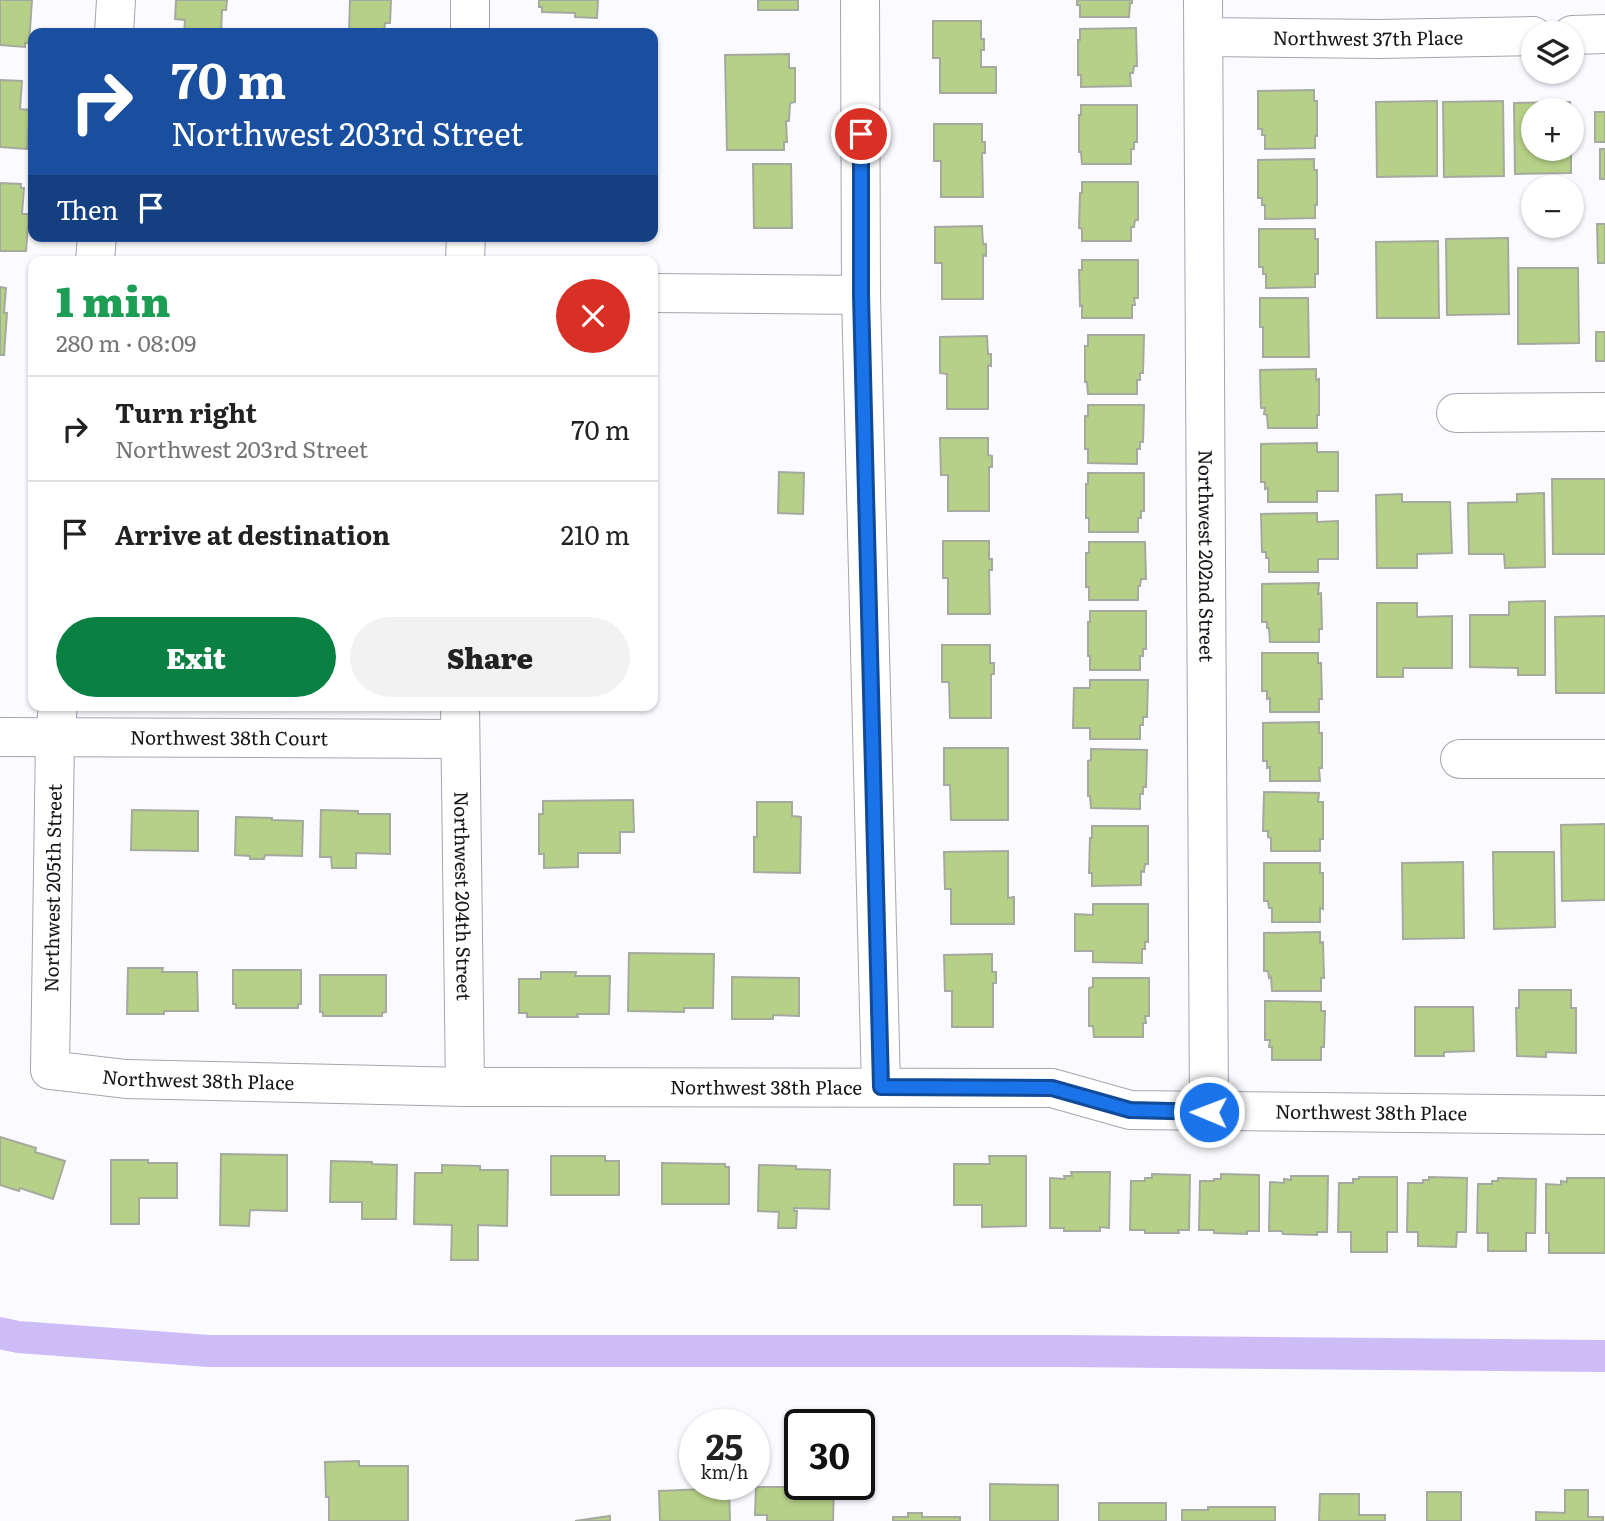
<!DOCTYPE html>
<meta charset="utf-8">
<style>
:root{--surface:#fff;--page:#f2f2f2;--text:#222;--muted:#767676;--line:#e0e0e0;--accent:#0b8043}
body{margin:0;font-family:Literata,serif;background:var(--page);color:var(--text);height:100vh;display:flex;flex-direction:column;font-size:26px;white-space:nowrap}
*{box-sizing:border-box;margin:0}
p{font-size:23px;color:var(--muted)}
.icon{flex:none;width:38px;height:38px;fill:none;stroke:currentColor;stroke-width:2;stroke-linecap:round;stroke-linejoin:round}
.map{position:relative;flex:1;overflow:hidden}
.details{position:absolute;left:28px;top:256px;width:630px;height:455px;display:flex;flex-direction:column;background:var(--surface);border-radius:14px;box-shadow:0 2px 5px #0004}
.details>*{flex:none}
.guide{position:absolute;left:28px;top:28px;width:630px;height:214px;border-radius:14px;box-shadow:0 2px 5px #0004;background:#1a4fa0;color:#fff;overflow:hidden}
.fabs{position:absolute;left:1521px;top:21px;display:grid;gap:14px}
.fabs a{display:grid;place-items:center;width:63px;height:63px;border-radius:50%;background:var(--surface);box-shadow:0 2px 5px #0004;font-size:35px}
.speed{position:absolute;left:679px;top:1409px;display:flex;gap:14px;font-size:35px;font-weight:700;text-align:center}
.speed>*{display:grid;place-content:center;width:91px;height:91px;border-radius:50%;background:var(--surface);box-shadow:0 2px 5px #0004;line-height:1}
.speed small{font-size:18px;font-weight:400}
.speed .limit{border:4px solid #111;border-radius:10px;background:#fff;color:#111}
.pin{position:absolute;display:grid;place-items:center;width:60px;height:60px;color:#fff;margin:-30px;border:4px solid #fff;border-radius:50%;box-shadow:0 2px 7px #0007}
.me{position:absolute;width:77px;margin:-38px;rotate:271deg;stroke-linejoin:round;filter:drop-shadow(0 0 5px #0008)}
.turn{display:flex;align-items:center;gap:24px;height:147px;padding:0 28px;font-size:32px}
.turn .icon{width:91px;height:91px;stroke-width:2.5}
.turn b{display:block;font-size:49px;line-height:60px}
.then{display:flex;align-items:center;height:66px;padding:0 28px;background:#0003;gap:14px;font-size:26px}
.round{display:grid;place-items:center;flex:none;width:74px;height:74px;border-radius:37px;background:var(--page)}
.headline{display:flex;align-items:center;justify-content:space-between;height:119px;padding:0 28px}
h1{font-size:42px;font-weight:800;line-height:52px;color:#1e9e55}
.button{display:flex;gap:14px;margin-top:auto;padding:14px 28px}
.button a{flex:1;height:80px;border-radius:42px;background:var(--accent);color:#fff;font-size:28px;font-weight:800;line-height:80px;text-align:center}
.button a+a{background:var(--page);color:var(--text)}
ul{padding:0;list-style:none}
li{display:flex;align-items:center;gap:21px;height:105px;padding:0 28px;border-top:2px solid var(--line)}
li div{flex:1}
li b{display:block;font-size:26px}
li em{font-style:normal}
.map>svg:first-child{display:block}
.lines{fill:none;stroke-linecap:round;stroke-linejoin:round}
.canal{stroke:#cdbdf6;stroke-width:32}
.building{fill:#b6d087;stroke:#a5aa9f;stroke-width:2}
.minor-casing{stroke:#a7a4af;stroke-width:40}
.minor{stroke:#fff;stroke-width:38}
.route-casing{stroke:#114b97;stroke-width:18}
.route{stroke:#1a73e8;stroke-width:12}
.labels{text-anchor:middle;stroke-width:5;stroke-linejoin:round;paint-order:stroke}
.street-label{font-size:19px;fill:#17161a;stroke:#fff}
</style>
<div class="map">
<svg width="1605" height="1521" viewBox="0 0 1605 1521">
<rect width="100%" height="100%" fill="#fbfafe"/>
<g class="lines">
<path class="canal" d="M0,1333l18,4 191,14h856l540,5"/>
</g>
<path class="building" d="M0,0h32l-3,43h-4v4l-25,-2z
M176,0h51l-1,10h-4l-1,23h-37l1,-13 -10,-1z
M350,0h41l-1,23h-5l-1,10h-35z
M539,0h59l-1,18 -22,-1v-4l-33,-1v-5h-3z
M758,0h40v10h-40z
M1077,0h55v3h-2l-1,14h-49v-12h-3z
M933,21h48v18h3v11h-3v17h15v26h-56v-35h-7z
M1136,28l1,38h-3l-1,7h-3l1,13 -50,1v-12h-3v-35h2v-11z
M789,54v14h6v34l-5,1 -1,18h-3l1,21h-3v8h-57l-2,-95z
M0,80l22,1 -2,28 10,1 -3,39 -27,-2z
M1314,90v11h3v35h-2v12l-50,1v-14h-3v-6h-4v-38z
M1437,101v75l-60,1 -1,-75z
M1503,101l1,75 -60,1 -1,-75z
M1570,102l1,8h-38v39h38v24l-56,1 -1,-71z
M1081,105h56v37h-3v7h-3v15h-49l-1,-12h-2v-37h2z
M1595,112h10v30h-10z
M934,124h48v18h3v11h-3l1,44h-42v-36h-7z
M1600,149h5v30h-5z
M1314,159v11h3v35h-2v13l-50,1v-14h-3v-7h-4v-38z
M753,164h38l1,64h-38z
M1082,182h56v38h-3l-1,7h-3v14h-49v-12l-3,-1 1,-35h2z
M0,183l21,1v4h3l-2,26h7l-3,37h-26z
M1597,224h8v39h-7z
M982,226l1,18h3v12l-3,-1v44h-41v-36h-7v-36z
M1259,229h56v10h3v35h-3v13l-49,1v-14h-3v-7h-4z
M1508,238l1,76 -62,1 -1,-76z
M1438,241l1,77h-62l-1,-76z
M1082,260h56v38h-4l1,7h-3v13h-50v-13l-2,1 -1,-36h3z
M1518,268h60l1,75 -61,1z
M0,287l6,1 -2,25h3l-3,42h-4z
M1260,298h48l1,59h-46v-30h-3z
M1596,332h9v29h-9z
M1088,335h56l-1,38h-3v7h-3v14h-49l-1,-12h-2v-36h3z
M987,336l1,18h3v12l-3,-1v44h-41v-35l-7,-1v-36z
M1316,369v11l3,-1v36h-2v13h-49l-1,-13 -3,-1 1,-6h-4l-1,-38z
M1088,405h56l-1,37h-3v7h-3v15l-49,-1v-14h-3v-33h3z
M940,438h48v17l4,1v11h-3v44h-41v-36h-7z
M1317,443v9h21v39h-21v11h-49v-14l-3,1v-7h-4v-38z
M779,472l25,1 -1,41 -25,-1z
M1088,473h56v38h-3v7h-3v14h-49v-14h-3v-34h2z
M1552,479h53v75h-52z
M1544,493l1,74 -40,1 -1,-14h-35l-1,-51 49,-1v-8z
M1402,494v8h48l2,51 -35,1v14h-40l-1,-73z
M1317,513v9l21,-1v38h-20v13h-49v-14h-3v-6h-4l-1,-38z
M943,541h46v18h3v11h-3l1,44h-42v-36h-5z
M1089,542h56l1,37h-5l-1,7h-2v14h-49v-13h-3v-34h3z
M1319,583l-1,11 3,-1 1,36h-3v13h-49l-1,-14h-2v-6h-5v-38z
M1545,601v74h-27v-7l-48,-1v-52h39v-13z
M1377,603h40v14l35,-1v52h-49v9h-26z
M1090,611h56v38h-3v7h-3v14h-50v-14h-2v-34h2z
M1605,616v77h-49l-1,-76z
M942,645h48v18h4v11h-3v44h-41l-1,-36h-7z
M1262,653h56v10h3l1,36h-3v13h-49v-14l-3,1v-8h-5z
M1090,680h58l-1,37h-4v8h-3v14h-50v-11h-17l1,-40h16z
M1319,722v11h3v35h-3l1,13h-50v-14l-3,1v-7h-4v-38z
M944,748h64v72h-57l-1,-35h-6z
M1091,749l56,1 -1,37h-3v7h-3v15l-49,-1 -1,-12h-2v-35l3,-1z
M1264,792l55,1 -1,9h5v37h-3v12h-49v-13l-3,-1v-6h-5z
M633,800l1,32h-14v21h-42v14l-34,1v-14h-5v-40h4v-13z
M757,802h35v14l9,1 -1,56 -46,-1v-35h3z
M132,810l66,1v40l-67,-1z
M321,810l37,1v3h32v40l-34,-1v15h-24l-1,-11h-11z
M236,817l36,1v2l31,1 -1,35 -37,-1 -1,4h-14v-3l-15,-1z
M1605,824v76l-43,1 -1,-76z
M1092,826h56v38h-3l-1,8 -3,-1v14l-49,1v-13h-3l1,-35h2z
M1008,851v47l6,-1v27h-63v-35h-6l-1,-37z
M1493,852h61l1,75 -61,2z
M1463,862l1,76 -61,1 -1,-76z
M1264,863h56v10h3v36l-3,-1v14h-48v-14h-3l-1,-7h-4z
M1093,904h55v38h-3v7h-3v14l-49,-1v-11h-18v-37l18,1z
M1320,932v11l3,-1 1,36h-3v13h-49l-1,-14 -2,1 -1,-7h-4v-38z
M629,953l85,1 -1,54h-29v4l-56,-1z
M992,954v18h4v11h-3v44h-41v-36h-7l-1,-36z
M128,968h35l-1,4h35l1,39h-34v3h-37z
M233,970h68v34h-3v4h-62v-4h-3z
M541,972h35l-1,4h35l-1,38h-32l1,3h-51v-4h-8v-34h22z
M320,975h66v37l-4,1v3h-59v-4h-3z
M732,977l67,1v38l-26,-1v4h-41z
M1093,978h56v38h-4l1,7h-3v14h-49l-1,-11h-4v-38l4,-1z
M1519,990h52v18h5v45l-30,-1v5l-29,-1 -1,-48h3z
M1265,1001l56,1v9h4l-1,36h-3v13h-49v-13h-3l1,-7h-5z
M1415,1007h58l1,44 -30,1v4h-29z
M0,1137l36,11 -1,4 30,9 -12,38 -33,-11 -1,3 -19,-6z
M221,1154l66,1v56l-37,-1 -1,16 -29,-1z
M551,1156h54v5h14v34h-68z
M989,1156h37v70l-44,1v-22h-28v-41h36z
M111,1160h37v3h29v35h-38v26h-28z
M331,1161l41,1v2l25,1 -1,54h-34v-17h-32z
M662,1163l63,1v3h4v37h-67z
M442,1165l38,1v4h28l-1,56 -29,-1v35h-27l1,-35 -38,-1 1,-51h27z
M759,1165l37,1v3l34,1 -1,39 -35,-1v3h3l-1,17h-18l1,-16 -21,-1z
M1071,1172h39l-1,56 -9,-1v4h-36v-3h-14v-50l15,1 -1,-3h8z
M1152,1174l38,1 -1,55h-11l1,3h-34v-3h-15l1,-49h14v-3h7z
M1221,1174l38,1v56h-12v3l-33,-1v-3h-15l1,-49h14v-2h7z
M1291,1176h37l-1,56h-10v3l-34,-1 -1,-3h-13l1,-49 14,1v-4l7,1z
M1359,1177h38v55h-10v20h-36v-20h-13l1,-49h14v-4h6z
M1429,1177l38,1 -1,54h-9l-1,15 -38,-1v-14h-11l1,-49h15v-3h6z
M1498,1178l38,1 -1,54h-9v18h-38v-18h-11l1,-49h14v-3h6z
M1567,1178h38v75h-56v-20h-3v-49l15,1v-4l6,1z
M359,1461v5h49v55h-79v-24h-3l-1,-35z
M990,1484l68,1v36h-68z
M756,1487h78l-1,34h-66v-6h-12z
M729,1488l1,33h-70l-1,-30z
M1565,1490h23v27h15v4h-67v-9l29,1z
M1427,1492h34v29h-34z
M1320,1494h39v21h26v6h-66z
M1099,1503h67v18h-67z
M1208,1507h67v14h-93v-11h26z
M908,1513h14v4h38v4h-67v-4h15z
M610,1516v5h-35z"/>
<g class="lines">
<g class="minor-casing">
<g id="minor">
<path d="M860,0l1,295 20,792"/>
<path id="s1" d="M1203,0l6,1112"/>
<path d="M114,33l2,-33"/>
<path d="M470,33v-33"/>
<path d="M1572,35l33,-1"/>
<path id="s2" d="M1204,37l175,2 154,-3"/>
<path d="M95,261l2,-25"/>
<path d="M465,261l1,-25"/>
<path d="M653,293l208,2"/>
<path d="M1456,413l149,-1"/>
<path id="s3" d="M58,705l-3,33 -5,332 76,9 339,8 587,1 78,22 475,5"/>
<path id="s4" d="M460,705l5,382"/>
<path id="s5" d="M0,737l459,2"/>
<path d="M1460,759h145"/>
</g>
</g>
<use href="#minor" class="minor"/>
</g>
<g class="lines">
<g class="route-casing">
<path id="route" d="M861,134v161l20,792 171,1 78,22 79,2"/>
</g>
<use href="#route" class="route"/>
</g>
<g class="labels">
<g class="street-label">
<text dy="7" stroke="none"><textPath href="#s2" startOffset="164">Northwest 37th Place</textPath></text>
<text dy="7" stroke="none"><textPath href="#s1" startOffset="556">Northwest 202nd Street</textPath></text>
<text dy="7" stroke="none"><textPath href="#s5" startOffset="229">Northwest 38th Court</textPath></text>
<text transform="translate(53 888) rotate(-89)" y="7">Northwest 205th Street</text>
<text dy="7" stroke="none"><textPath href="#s4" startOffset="191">Northwest 204th Street</textPath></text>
<text dy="7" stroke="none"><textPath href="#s3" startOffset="514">Northwest 38th Place</textPath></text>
<text dy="7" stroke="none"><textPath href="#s3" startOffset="1082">Northwest 38th Place</textPath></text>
<text dy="7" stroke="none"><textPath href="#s3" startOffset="1690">Northwest 38th Place</textPath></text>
</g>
</g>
</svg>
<div class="fabs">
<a><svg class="icon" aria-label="layers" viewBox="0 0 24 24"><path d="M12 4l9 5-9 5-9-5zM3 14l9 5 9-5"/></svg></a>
<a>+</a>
<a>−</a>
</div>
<div class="speed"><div>25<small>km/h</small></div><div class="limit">30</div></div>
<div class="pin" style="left:861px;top:134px;background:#d93025"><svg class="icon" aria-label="arrive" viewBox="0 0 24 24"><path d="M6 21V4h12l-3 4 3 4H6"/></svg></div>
<svg class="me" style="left:1209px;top:1112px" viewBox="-20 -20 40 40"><circle r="17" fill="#1a73e8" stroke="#fff" stroke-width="3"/><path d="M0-11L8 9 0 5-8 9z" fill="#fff"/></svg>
<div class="guide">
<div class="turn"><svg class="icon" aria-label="right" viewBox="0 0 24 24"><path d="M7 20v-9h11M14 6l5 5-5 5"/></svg><div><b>70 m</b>Northwest 203rd Street</div></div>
<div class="then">Then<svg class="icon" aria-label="arrive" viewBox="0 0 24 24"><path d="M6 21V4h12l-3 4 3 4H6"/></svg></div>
</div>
<section class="details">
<div class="headline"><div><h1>1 min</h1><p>280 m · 08:09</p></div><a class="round" style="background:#d93025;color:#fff"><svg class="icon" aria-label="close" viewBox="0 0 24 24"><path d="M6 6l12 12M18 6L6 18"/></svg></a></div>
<ul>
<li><svg class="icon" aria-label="right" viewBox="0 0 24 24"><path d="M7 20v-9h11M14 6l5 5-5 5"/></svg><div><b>Turn right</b><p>Northwest 203rd Street</p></div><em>70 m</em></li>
<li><svg class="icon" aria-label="arrive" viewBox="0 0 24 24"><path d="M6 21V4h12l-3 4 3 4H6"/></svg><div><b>Arrive at destination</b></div><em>210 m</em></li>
</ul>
<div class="button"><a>Exit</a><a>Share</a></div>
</section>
</div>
